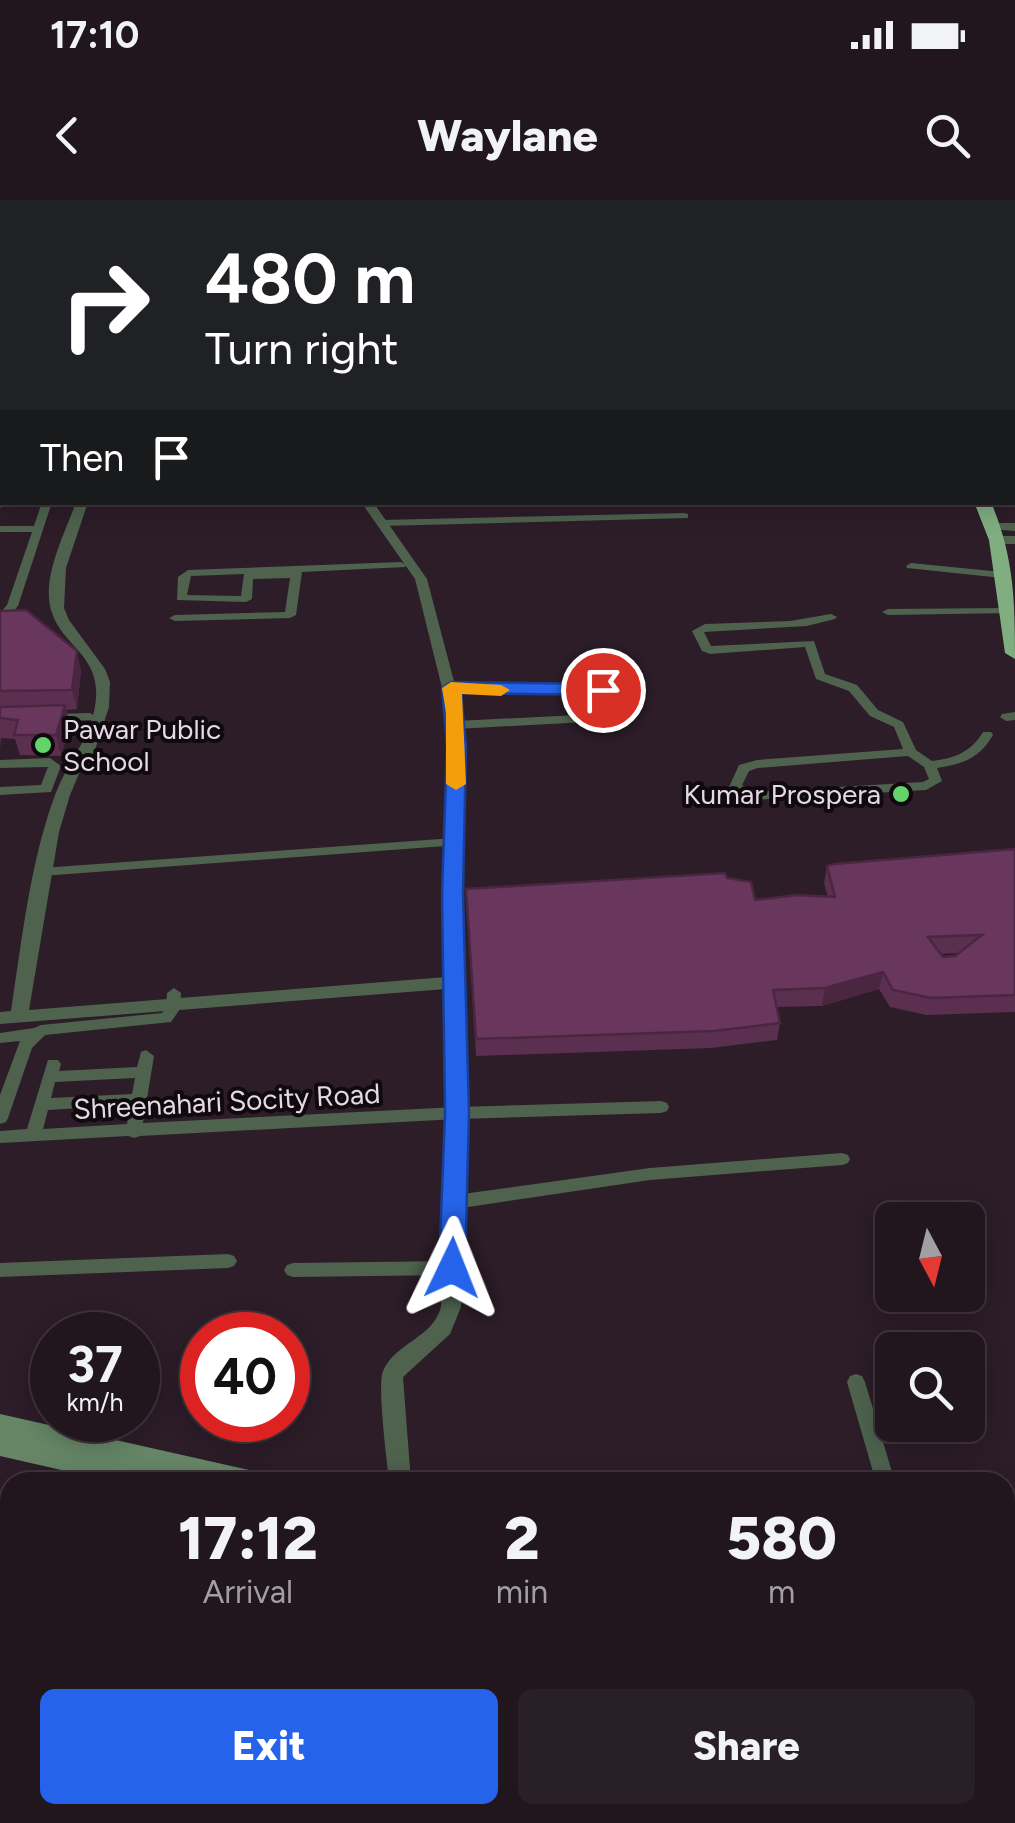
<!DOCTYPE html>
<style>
:root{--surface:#21161e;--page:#291f27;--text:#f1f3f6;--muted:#a29fa4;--line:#3e353c;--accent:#2563eb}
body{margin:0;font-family:Figtree,sans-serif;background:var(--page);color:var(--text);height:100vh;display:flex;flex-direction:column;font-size:38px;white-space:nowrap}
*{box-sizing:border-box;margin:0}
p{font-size:32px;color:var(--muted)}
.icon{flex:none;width:55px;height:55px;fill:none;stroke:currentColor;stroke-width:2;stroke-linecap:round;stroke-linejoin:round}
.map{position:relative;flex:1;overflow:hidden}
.sheet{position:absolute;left:0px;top:1272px;width:1015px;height:352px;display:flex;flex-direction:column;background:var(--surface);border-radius:30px 30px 0 0;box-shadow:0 5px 25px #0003,0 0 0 2px var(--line)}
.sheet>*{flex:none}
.guide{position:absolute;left:0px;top:0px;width:1015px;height:305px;box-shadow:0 5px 25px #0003,0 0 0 2px var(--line);background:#202124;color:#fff;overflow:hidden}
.needle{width:65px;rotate:173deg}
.buttons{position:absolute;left:875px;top:1002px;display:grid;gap:20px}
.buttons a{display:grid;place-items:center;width:110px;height:110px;border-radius:15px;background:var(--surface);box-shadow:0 5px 25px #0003,0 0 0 2px var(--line);font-size:50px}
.speed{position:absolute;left:30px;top:1112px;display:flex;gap:20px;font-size:50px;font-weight:700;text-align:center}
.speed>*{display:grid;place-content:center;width:130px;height:130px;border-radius:50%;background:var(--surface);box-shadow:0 5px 25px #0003,0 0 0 2px var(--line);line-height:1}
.speed small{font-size:25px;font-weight:400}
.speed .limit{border:15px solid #d22;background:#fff;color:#111}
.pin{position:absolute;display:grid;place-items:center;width:85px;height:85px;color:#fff;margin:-42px;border:5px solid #fff;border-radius:50%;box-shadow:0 2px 10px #0007}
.me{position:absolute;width:110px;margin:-55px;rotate:2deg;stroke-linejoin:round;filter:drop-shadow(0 0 8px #0008)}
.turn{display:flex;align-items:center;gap:35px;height:210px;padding:0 40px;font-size:45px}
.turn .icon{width:130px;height:130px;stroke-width:2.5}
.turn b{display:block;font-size:70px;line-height:85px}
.then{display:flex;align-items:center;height:95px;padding:0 40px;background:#0003;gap:20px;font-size:38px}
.eta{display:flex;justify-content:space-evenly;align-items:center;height:170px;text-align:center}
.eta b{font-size:60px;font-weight:800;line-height:70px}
.cta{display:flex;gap:20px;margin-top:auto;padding:20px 40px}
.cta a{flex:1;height:115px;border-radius:15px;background:var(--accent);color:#fff;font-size:40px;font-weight:800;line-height:115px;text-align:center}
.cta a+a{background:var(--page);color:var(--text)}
.status{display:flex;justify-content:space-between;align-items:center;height:70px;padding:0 50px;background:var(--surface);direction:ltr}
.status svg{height:28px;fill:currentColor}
header{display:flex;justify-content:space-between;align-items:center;height:130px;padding:0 40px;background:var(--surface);font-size:45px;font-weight:800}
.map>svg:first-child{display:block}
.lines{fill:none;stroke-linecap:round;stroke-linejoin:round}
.minor{fill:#4e624e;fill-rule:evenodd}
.tertiary{fill:#4e624e;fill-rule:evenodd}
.secondary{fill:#668666;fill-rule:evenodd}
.trunk{fill:#80ae80;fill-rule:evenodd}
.wall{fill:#5a2f50;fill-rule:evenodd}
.shaded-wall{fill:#4a2641}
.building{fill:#69375d;stroke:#4a2641;stroke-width:2.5;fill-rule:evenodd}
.route{fill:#2563eb;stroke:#184099;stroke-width:2.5}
.slow{fill:#f59e0b}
.poi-dot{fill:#62d469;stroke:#10090e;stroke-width:4}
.labels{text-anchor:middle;stroke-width:8;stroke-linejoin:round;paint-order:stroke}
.poi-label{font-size:28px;fill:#e4dae1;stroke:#10090e;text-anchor:start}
.street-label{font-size:28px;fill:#e4dae1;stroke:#10090e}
</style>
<div class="status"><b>17:10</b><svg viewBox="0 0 49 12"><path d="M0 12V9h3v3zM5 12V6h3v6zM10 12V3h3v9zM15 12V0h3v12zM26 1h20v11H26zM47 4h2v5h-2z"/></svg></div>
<header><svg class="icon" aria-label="back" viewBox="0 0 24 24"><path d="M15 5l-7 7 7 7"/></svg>Waylane<svg class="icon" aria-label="search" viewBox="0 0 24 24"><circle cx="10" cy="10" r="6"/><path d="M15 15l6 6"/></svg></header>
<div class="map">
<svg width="1015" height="1623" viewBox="0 0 1015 1623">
<rect width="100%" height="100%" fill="#2c1d28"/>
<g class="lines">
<path class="minor" d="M69,0h30l-7,2h-25z
M133,0h8v2h-7z
M271,0h55l-4,2h-53z
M354,0h70l-4,2h-62z
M457,0h8l1,2h-7z
M592,0h10l2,2h-9z
M793,0h8l1,2h-7z
M0,17h2v4h-2z
M1012,50h3v6h-3z
M1012,193h3v6h-3z
M1015,207v6l-3,1v-6z
M1012,225h3v6h-3z
M1012,238l3,1v9l-3,-1z
M0,256h2v6h-2z
M0,271h2v6h-2z
M2,300v2h10l-12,6v-7z
M42,302h10l-34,104 -14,16 -4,1v-10l7,-8 25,-73h-32v-6h34z
M684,313l4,1v4l-307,8 -5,-3 5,-3z
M401,362l5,3 -1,2 -103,5 -6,43 -6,3 -115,3 -6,-3 6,-3 110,-3 5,-34 -37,1 -1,20 -6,3 -69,-2 1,-23 10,-7zM244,374l-3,22 -54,-1 4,-19z
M911,363l91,9 6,3 -6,3 -95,-10 -1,-2z
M1007,408l4,1v4l-123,2 -6,-3 6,-3z
M831,414l6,3 -2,2 -28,7 -103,6 7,14 103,-5 11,33 32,11 21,25 25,12 13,28 16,11c23,-3 38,-8 51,-29h8l2,3c-13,23 -30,29 -56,33l5,13 -16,9 -173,10 -23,-10 -1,-3 10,-22 18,-5 146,-11 -9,-22 -24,-11 -21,-25 -33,-12 -11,-32 -95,7 -8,-3 -10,-20 13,-7 85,-3zM908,556l16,11 5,12 -6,3 -168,10 -13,-7 7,-14 9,-3z
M451,484l179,1 6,4 -6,4 -183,-2 -2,-3z
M1015,512v8l-9,1 -6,-4 2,-3z
M90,513l6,4 -2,3 -45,2 -6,-4 6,-4z
M619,513l6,4 -2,3 -167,9 -6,-4 6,-4z
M50,558l11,8 -10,26 -51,3v-8l41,-2 7,-18 -48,1v-8z
M454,638l7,4 -2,3 -417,31 -7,-4 7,-4z
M174,788l7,5 -1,16 -9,13 -126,13 -13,13 -24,70 -2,4 -6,2v-29l20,-54 -20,2v-10l34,-5 7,-3 121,-12 4,-5 1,-15z
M146,850l8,6 -11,67 314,-16 204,-6 6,2 2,4 -2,4 -6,2 -204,6 -317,17 -6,2 -6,-2 -128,7v-12l27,-2 21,-69h10l3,4 -2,7 78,-4 4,-15zM135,878l-3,16 -81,4 4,-16zM130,905l-3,19 -84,5 5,-19z
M842,953l6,2 2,4 -2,4 -6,2 -192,15 -195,29 -6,-2 -2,-5 2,-5 6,-2 195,-27z
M228,1054l6,2 3,5 -3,5 -6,2 -228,9v-14z
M452,1061l6,2 3,5 -3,5 -6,2 -159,2 -6,-2 -3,-5 3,-5 6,-2z
M856,1174l6,2 3,6 30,100h-19l-29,-100 3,-6z
M10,1468v20l-10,1v-20z
M10,1545v22l-10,2v-22z
M133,1615h22l-3,8h-22z
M899,1615h22l-3,8h-22z"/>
<path class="tertiary" d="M2,8v7l-2,1v-7z
M0,122h2v6h-2z
M76,302h12l-22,66 -2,40 5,12 36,49 5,13 -1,25 -15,46 -13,16 -11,26 -11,37 -30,178 417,-33 2,-265 -33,-133 -54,-77h12l54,77 35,133 -1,182 5,219 -5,194 -11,27 -47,43 8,105h-22c-2,-22 -12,-96 -6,-111 12,-28 50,-33 58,-64l7,-194 -2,-124 -446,35v-12l11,-1c11,-72 19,-148 44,-216 13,-35 38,-58 41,-97 3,-43 -33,-52 -44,-85 -12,-34 13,-79 24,-111z
M990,323h25v8l-25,-2z
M1015,336v8h-17l-6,-4 6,-4z"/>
<path class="secondary" d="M0,1214l249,56 9,4 4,8h-61l-29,-6 3,6h-61l-114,-26z
M1005,1442l10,3v28l-10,-3z
M1005,1471l10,3v28l-10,-3z"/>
<path class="trunk" d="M1015,34v9l-3,1v-9z
M974,302h17c23,55 24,98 24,157l-10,-6 -16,-113z"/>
</g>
<path class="wall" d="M0,411l81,59 -4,39 -11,1 4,15 -9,31 -41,-1 -5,-16 -14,-1 -1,11z
M1015,649v163l-89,3 -36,-8 -11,-18 -57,17 -46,1 4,16 -3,17 -66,8 -235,8 -9,-150 260,-28 28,22 73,-3 -4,-14 3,-17zM959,753l-4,3 -12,1 -3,-3z"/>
<path class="shaded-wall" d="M77,451l4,19 -4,39 -5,-19z
M65,505l5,20 -9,31 -5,-21z
M883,772l-4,17 -57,17 3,-18z"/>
<path class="building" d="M26,410l51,41 -5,39 -72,1v-80z
M65,505l-9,30h-42l4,-15 -18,-2v-11z
M1015,649v146l-84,3 -38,-8 -10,-18 -58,16 -52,2 7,33 -66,8 -238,8 -10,-150 259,-16 2,5 24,4 4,18 42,-5 38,2 -8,-31 7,-2zM982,735l-27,21 -12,1 -15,-20z"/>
<path class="route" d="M451,482l152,2 9,6 -9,5 -142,-2 5,54 -3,147 6,219 -4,155 -3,8 -10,3 -9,-3 -4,-8 6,-155 -3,-219 5,-147 -5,-59z"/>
<path class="slow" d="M451,482l50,3 9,5 -9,6 -39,-2 4,90 -10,6 -10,-6v-72l-4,-24z"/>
<g class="poi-dot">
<circle cx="43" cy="545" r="10"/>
<circle cx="901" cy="594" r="10"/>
</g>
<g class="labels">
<g class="poi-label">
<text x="63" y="539">Pawar Public<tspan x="63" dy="32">School</tspan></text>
<text x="881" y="604" text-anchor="end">Kumar Prospera</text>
</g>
<g class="street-label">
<text transform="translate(227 901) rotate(-3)" y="10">Shreenahari Socity Road</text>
</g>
</g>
</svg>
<div class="buttons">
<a><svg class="needle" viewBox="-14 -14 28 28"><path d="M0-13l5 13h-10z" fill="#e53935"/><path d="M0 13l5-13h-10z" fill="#a29fa4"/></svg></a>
<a><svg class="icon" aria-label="search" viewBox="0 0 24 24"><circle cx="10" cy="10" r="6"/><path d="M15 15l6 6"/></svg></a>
</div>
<div class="speed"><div>37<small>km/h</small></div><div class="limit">40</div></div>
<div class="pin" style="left:603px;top:490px;background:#d93025"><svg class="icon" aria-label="arrive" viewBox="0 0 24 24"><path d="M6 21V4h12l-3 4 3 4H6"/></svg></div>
<svg class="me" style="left:452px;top:1068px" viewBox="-20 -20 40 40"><path d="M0-17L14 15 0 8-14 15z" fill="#2563eb" stroke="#fff" stroke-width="4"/></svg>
<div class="guide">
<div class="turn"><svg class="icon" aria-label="right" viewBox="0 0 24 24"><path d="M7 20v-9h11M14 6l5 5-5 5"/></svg><div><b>480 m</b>Turn right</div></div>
<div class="then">Then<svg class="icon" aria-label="arrive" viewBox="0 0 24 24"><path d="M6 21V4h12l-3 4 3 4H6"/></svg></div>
</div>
<section class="sheet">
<div class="eta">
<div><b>17:12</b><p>Arrival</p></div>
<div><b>2</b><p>min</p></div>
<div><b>580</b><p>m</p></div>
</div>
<div class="cta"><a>Exit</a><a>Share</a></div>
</section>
</div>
